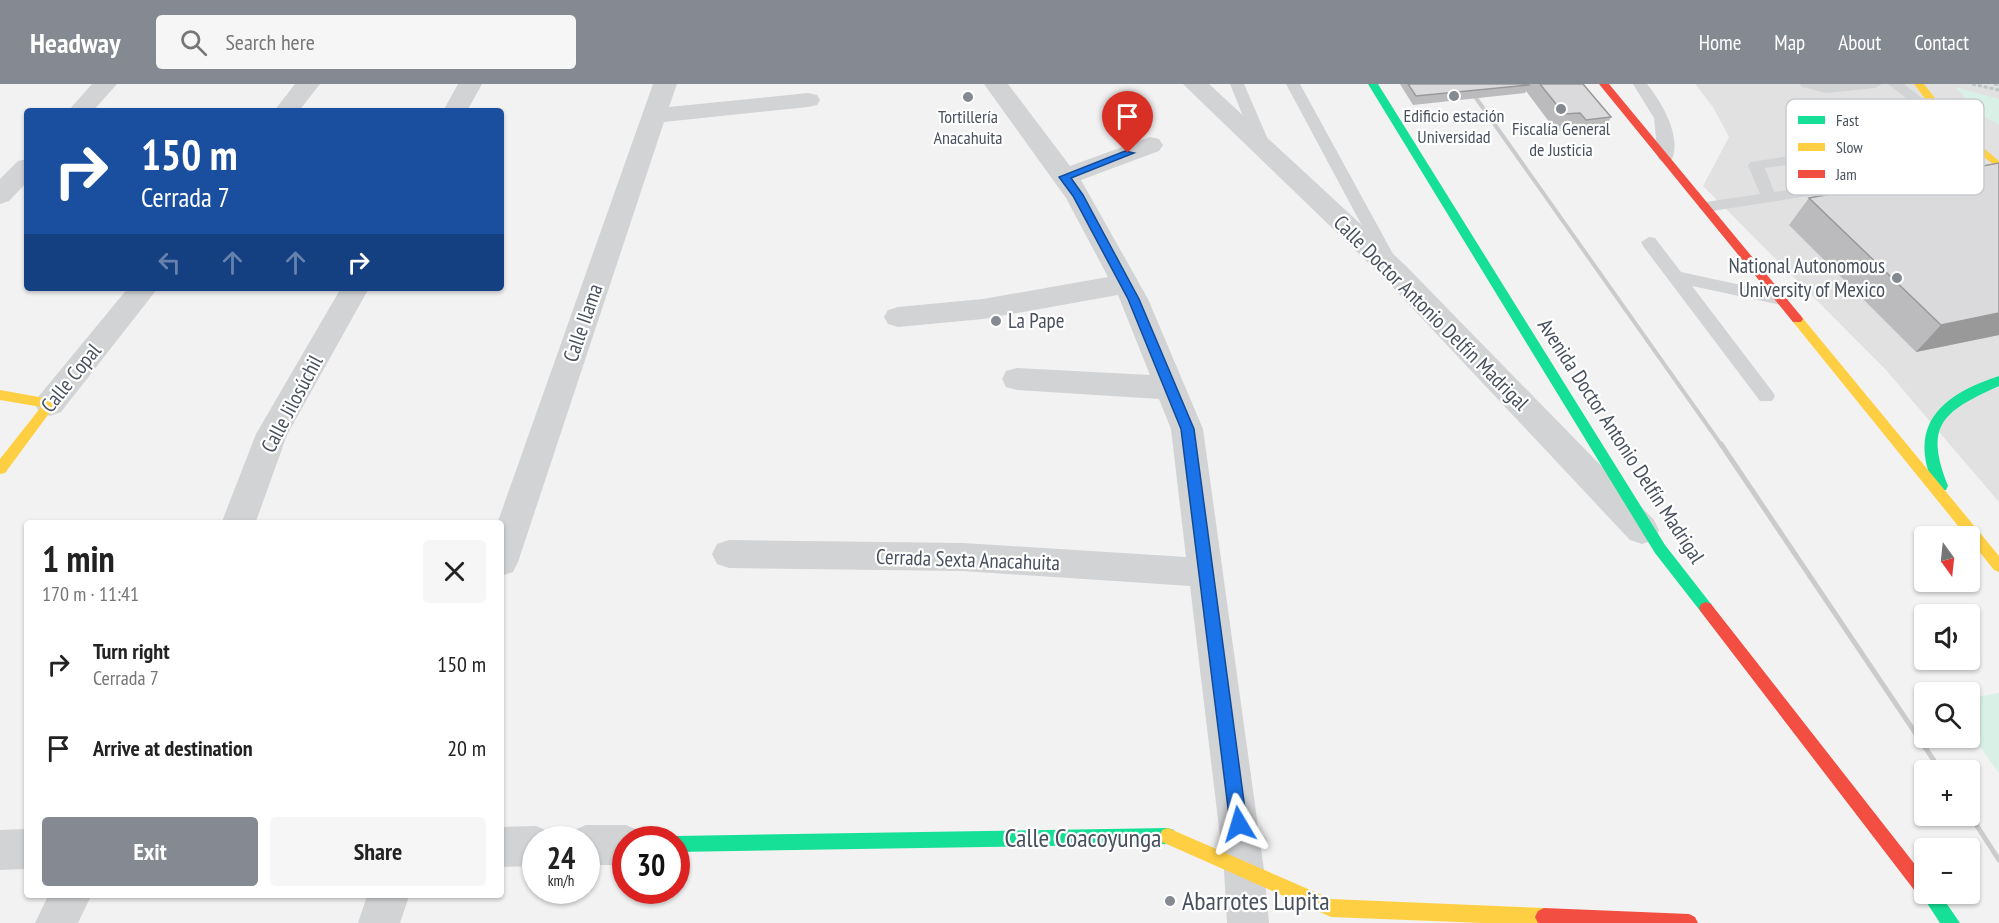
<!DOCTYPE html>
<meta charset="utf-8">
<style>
:root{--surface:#fff;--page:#f6f6f6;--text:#222;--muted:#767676;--accent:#848992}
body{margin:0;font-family:"PT Sans Narrow",sans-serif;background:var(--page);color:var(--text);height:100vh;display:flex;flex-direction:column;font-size:22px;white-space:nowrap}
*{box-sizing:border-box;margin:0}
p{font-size:20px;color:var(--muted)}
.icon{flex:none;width:33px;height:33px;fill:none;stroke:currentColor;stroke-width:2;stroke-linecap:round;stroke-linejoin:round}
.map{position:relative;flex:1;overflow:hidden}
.side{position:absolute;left:24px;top:436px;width:480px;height:378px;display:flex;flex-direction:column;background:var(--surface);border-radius:6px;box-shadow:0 2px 4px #0004}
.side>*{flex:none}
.guide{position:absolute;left:24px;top:24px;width:480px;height:183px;border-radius:6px;box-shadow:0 2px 4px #0004;background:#1a4fa0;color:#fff;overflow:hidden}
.needle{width:39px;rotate:165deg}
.fabs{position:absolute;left:1914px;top:442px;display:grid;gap:12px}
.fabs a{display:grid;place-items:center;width:66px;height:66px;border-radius:6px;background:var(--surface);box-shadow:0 2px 4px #0004;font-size:30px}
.speed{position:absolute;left:522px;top:742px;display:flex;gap:12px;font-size:30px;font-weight:700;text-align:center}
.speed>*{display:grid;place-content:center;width:78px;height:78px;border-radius:50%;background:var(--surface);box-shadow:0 2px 4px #0004;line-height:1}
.speed small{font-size:15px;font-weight:400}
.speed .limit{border:9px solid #d22;background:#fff;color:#111}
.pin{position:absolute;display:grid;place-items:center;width:51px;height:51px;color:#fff;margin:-62px -26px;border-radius:50% 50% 50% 0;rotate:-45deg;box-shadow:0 0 6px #0007}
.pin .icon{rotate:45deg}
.me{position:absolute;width:66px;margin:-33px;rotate:353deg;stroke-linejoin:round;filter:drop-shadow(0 0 4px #0008)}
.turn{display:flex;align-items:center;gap:21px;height:126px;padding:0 18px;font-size:27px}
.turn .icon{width:78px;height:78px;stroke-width:2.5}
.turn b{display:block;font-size:42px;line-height:51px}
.lanes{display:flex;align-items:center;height:57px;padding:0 18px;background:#0003;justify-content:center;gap:30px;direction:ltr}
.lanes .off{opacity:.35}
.round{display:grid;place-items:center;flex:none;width:63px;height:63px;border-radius:6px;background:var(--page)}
.head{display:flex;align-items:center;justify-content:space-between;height:102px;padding:0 18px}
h1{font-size:36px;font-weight:800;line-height:45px}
.primary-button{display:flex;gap:12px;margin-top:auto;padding:12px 18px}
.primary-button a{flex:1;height:69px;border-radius:6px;background:var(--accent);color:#fff;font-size:24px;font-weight:800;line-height:69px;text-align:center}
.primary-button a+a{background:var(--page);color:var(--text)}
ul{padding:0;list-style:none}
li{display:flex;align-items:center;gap:18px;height:84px;padding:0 18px}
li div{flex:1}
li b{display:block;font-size:22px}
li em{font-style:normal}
header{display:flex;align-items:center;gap:36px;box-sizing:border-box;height:84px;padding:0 30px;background:var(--accent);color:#fff}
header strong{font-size:28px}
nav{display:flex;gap:33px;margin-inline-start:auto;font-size:21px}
.search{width:420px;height:54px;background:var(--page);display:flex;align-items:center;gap:15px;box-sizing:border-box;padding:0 21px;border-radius:6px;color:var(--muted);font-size:22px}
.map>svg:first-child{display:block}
.education{fill:#e1e1e2}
.green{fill:#d8f0e5}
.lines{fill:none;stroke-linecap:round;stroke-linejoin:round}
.path{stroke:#bdc8c6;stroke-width:3;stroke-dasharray:4 2;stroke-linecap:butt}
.lane{fill:#d1d3d5;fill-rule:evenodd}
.street{fill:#d1d3d5;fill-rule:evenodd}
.fast{fill:#16e098;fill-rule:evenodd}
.slow{fill:#ffcf43;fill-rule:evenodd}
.jam{fill:#f24e42;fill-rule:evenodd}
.rail-far1{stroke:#cacbcd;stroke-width:4}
.rail{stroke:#cacbcd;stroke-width:5}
.wall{fill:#bbbbbd}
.shaded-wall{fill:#99999a}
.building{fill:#dadadc;stroke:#99999a;stroke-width:1.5}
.route{fill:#1a73e8;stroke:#114b97;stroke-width:1.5}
.poi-dot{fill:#848992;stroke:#fff;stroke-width:2}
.labels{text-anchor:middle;stroke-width:4.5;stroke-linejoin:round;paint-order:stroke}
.far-poi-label{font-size:18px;fill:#49515f;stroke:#fff}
.poi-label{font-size:21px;fill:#49515f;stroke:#fff;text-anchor:end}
.street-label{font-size:21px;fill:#49515f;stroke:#fff}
.near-street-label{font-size:26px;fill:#49515f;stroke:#fff}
.near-poi-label{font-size:26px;fill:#49515f;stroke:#fff;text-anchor:start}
.key{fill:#fff;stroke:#c8cbcf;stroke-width:1.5}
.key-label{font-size:16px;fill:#49515f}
</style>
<header>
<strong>Headway</strong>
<div class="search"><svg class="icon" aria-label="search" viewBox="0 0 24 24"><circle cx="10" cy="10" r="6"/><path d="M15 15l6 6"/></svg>Search here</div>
<nav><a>Home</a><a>Map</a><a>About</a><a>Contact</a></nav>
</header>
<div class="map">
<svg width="1999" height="839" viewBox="0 0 1999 839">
<rect width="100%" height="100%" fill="#f3f2f2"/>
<path class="education" d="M1695,0h304v418l-113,-132 -183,-184 26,-49 -16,-30z"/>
<path class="green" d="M1955,3l44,12v26l-16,-9z
M1999,609v80l-29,-40v-35z"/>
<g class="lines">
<path class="path" d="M1972,0l27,6
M1994,0l5,1"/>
<path class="lane" d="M1230,0h14l29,67 -3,3 -5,2 -8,-5z
M1286,0h14l98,179 -2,4 -6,2 -8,-6z
M1633,0h14c15,18 36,55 24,77h-10l-3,-3 -4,-40z
M1800,0h82l-7,4 -49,5 -24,-6z
M1888,0h16l46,36 -2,3h-10z
M1965,48l5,2 2,3 -2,3 -59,13 19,18 3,3 -3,3 -224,35 -8,-5 8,-5 54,-8 -12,-29 3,-3 133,-21 16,5zM1883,67l11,3 18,17 -138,21 -9,-24z
M1649,153l6,1 26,34 106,23 2,4 -8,6 -89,-19 80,105 3,5 -3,5h-12l-117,-155 -2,-4z"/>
<path class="street" d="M92,0h25l-24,27h-25z
M295,0h25l-21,27h-25z
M458,0h24l-15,27h-24z
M653,0h24l-8,23 139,-14 9,2 3,5 -3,5 -9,2 -144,15 -146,440 -5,10 -12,4v-52h-4z
M984,0h24l62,82 80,-29 9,2 4,6 -4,6 -78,29 67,119 55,130 61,441 5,53h-42l-3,-53 -34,-284 -227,-15 -234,-3 -12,-4 -5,-10 5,-10 12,-4 234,3 223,14 -15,-128 -12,-30 -142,-9 -11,-3 -4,-8 4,-8 11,-3 133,7 -32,-80 -135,24 -85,8 -10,-3 -4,-7 4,-7 10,-3 85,-8 125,-22 -42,-79z
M1183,0h26l196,181 249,255 5,10 -5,10 -12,4 -12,-4 -245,-261z
M27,75v23l-18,19 -9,3v-25l18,-18z
M128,204h30l-97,124 -11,4 -11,-4 -4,-8 4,-8z
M341,204h28l-82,147 -32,89h-34l35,-90z
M586,741h40l14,6 4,9h-18v25h-40v-25h-18l4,-9z
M536,742l14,6 4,8h-18v26l-35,1v-40z
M27,745v40l-27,1v-40z
M48,812h43l-13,27h-43z
M367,812h42l-9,27h-42z"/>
<path class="fast" d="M1368,0h10l287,461 46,59 2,4 -2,4 -5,2 -5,-2 -46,-59z
M1999,292v10c-55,25 -76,38 -51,100l-2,4h-10c-31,-63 4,-95 63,-114z
M1168,744l6,2 2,6 -2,6 -6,2 -492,8v-12h-7l7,-4z
M1924,803v7h16l20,29h-20l-19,-29z"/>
<path class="slow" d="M1914,0h10l31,40 44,37v8l-52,-41z
M1797,231l4,1 198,240v16l-5,-2 -24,-30v-3h-3l-174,-215 -2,-3 2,-3z
M0,306l50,9 6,5 -51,69 -5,1v-15l41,-52 -41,-7z
M1168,744l163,71 213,9 6,3 3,6 -3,6h-67l-152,-6 -169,-75 -2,-6 2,-6z"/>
<path class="jam" d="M1599,0h10l192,232 2,3 -2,3h-8z
M1706,518l5,2 213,272v18l6,1 -6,2 -6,-2 -217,-283 -2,-4 2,-4z
M1544,824l145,6 6,3 3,6h-160l-3,-6 3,-6z"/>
<path class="rail-far1" d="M1476,14l246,348"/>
<path class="rail" d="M1721,360l220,327
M1970,731l29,45"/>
</g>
<path class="wall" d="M1400,0h183l28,33 -8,16 -25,3 -5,-7 -17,2 -30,-40 -1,2 -112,12z
M1999,79v172l-83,17 -127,-127 20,-27z"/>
<path class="shaded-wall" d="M1999,229v22l-83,17 25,-27z"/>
<path class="building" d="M1408,0h120l1,1 -113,11z
M1540,0h43l28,33 -25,3 -6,-7 -16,1z
M1999,79v150l-58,12 -132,-127z"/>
<path class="route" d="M1125,67l9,2 -63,25 12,17 56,104 55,130 53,395 -3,6 -5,2 -6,-2 -3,-6 -49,-395 -53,-130 -55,-103 -14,-19z"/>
<g class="poi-dot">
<circle cx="1454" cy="12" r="6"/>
<circle cx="968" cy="13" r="6"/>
<circle cx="1561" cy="25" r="6"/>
<circle cx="1897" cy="194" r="6"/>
<circle cx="996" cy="237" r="6"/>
<circle cx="1170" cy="817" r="6"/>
</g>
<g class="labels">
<g class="far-poi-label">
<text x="1454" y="38">Edificio estación<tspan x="1454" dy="21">Universidad</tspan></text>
<text x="968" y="39">Tortillería<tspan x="968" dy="21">Anacahuita</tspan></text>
<text x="1561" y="51">Fiscalía General<tspan x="1561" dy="21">de Justicia</tspan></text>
</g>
<g class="poi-label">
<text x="1885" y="189">National Autonomous<tspan x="1885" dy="24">University of Mexico</tspan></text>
<text x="1008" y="244" text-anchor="start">La Pape</text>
</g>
<g class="street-label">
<text transform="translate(1431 229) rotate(45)" y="7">Calle Doctor Antonio Delfín Madrigal</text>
<text transform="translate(583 239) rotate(-71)" y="7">Calle Ilama</text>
<text transform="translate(71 294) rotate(-51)" y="7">Calle Copal</text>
<text transform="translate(292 320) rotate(-62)" y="7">Calle Jilosúchil</text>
<text transform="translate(1621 357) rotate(57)" y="7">Avenida Doctor Antonio Delfín Madrigal</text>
<text transform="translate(968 476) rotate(2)" y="7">Cerrada Sexta Anacahuita</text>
</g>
<g class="near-street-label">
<text x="1083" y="763">Calle Coacoyunga</text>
</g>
<g class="near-poi-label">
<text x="1182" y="826">Abarrotes Lupita</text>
</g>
</g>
<rect x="1786" y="15" width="198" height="96" rx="9" class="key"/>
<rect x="1798" y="32" width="27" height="8" fill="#16e098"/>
<rect x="1798" y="59" width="27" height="8" fill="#ffcf43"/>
<rect x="1798" y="86" width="27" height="8" fill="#f24e42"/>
<g class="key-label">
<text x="1836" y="42">Fast</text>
<text x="1836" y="69">Slow</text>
<text x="1836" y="96">Jam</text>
</g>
</svg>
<div class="fabs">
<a><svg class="needle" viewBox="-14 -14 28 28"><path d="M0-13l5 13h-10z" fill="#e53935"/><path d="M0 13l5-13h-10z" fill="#767676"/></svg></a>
<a><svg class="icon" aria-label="sound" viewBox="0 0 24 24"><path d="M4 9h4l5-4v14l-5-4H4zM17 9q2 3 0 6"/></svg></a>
<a><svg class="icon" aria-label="search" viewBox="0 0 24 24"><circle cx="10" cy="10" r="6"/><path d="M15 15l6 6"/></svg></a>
<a>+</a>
<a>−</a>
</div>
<div class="speed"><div>24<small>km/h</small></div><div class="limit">30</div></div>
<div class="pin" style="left:1128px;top:69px;background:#d93025"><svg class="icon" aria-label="arrive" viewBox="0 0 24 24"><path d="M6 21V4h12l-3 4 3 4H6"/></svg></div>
<svg class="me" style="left:1239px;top:740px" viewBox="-20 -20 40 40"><path d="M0-17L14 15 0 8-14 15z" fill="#1a73e8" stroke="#fff" stroke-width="4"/></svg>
<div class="guide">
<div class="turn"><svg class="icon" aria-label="right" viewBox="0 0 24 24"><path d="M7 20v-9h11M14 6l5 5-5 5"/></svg><div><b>150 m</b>Cerrada 7</div></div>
<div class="lanes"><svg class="icon off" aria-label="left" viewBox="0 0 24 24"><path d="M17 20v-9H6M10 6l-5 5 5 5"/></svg><svg class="icon off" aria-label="ahead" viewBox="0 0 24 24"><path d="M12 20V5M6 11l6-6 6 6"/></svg><svg class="icon off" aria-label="ahead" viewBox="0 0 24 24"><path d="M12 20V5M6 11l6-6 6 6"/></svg><svg class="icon" aria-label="right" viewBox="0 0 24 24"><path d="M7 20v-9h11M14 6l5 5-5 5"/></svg></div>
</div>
<section class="side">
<div class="head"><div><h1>1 min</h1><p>170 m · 11:41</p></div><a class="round"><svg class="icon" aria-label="close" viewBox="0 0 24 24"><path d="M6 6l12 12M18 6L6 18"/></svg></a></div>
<ul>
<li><svg class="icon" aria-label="right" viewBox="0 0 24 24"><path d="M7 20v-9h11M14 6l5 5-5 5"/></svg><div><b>Turn right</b><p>Cerrada 7</p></div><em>150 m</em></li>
<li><svg class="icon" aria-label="arrive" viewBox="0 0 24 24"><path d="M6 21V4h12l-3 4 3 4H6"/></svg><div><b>Arrive at destination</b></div><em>20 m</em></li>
</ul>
<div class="primary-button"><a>Exit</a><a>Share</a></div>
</section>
</div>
